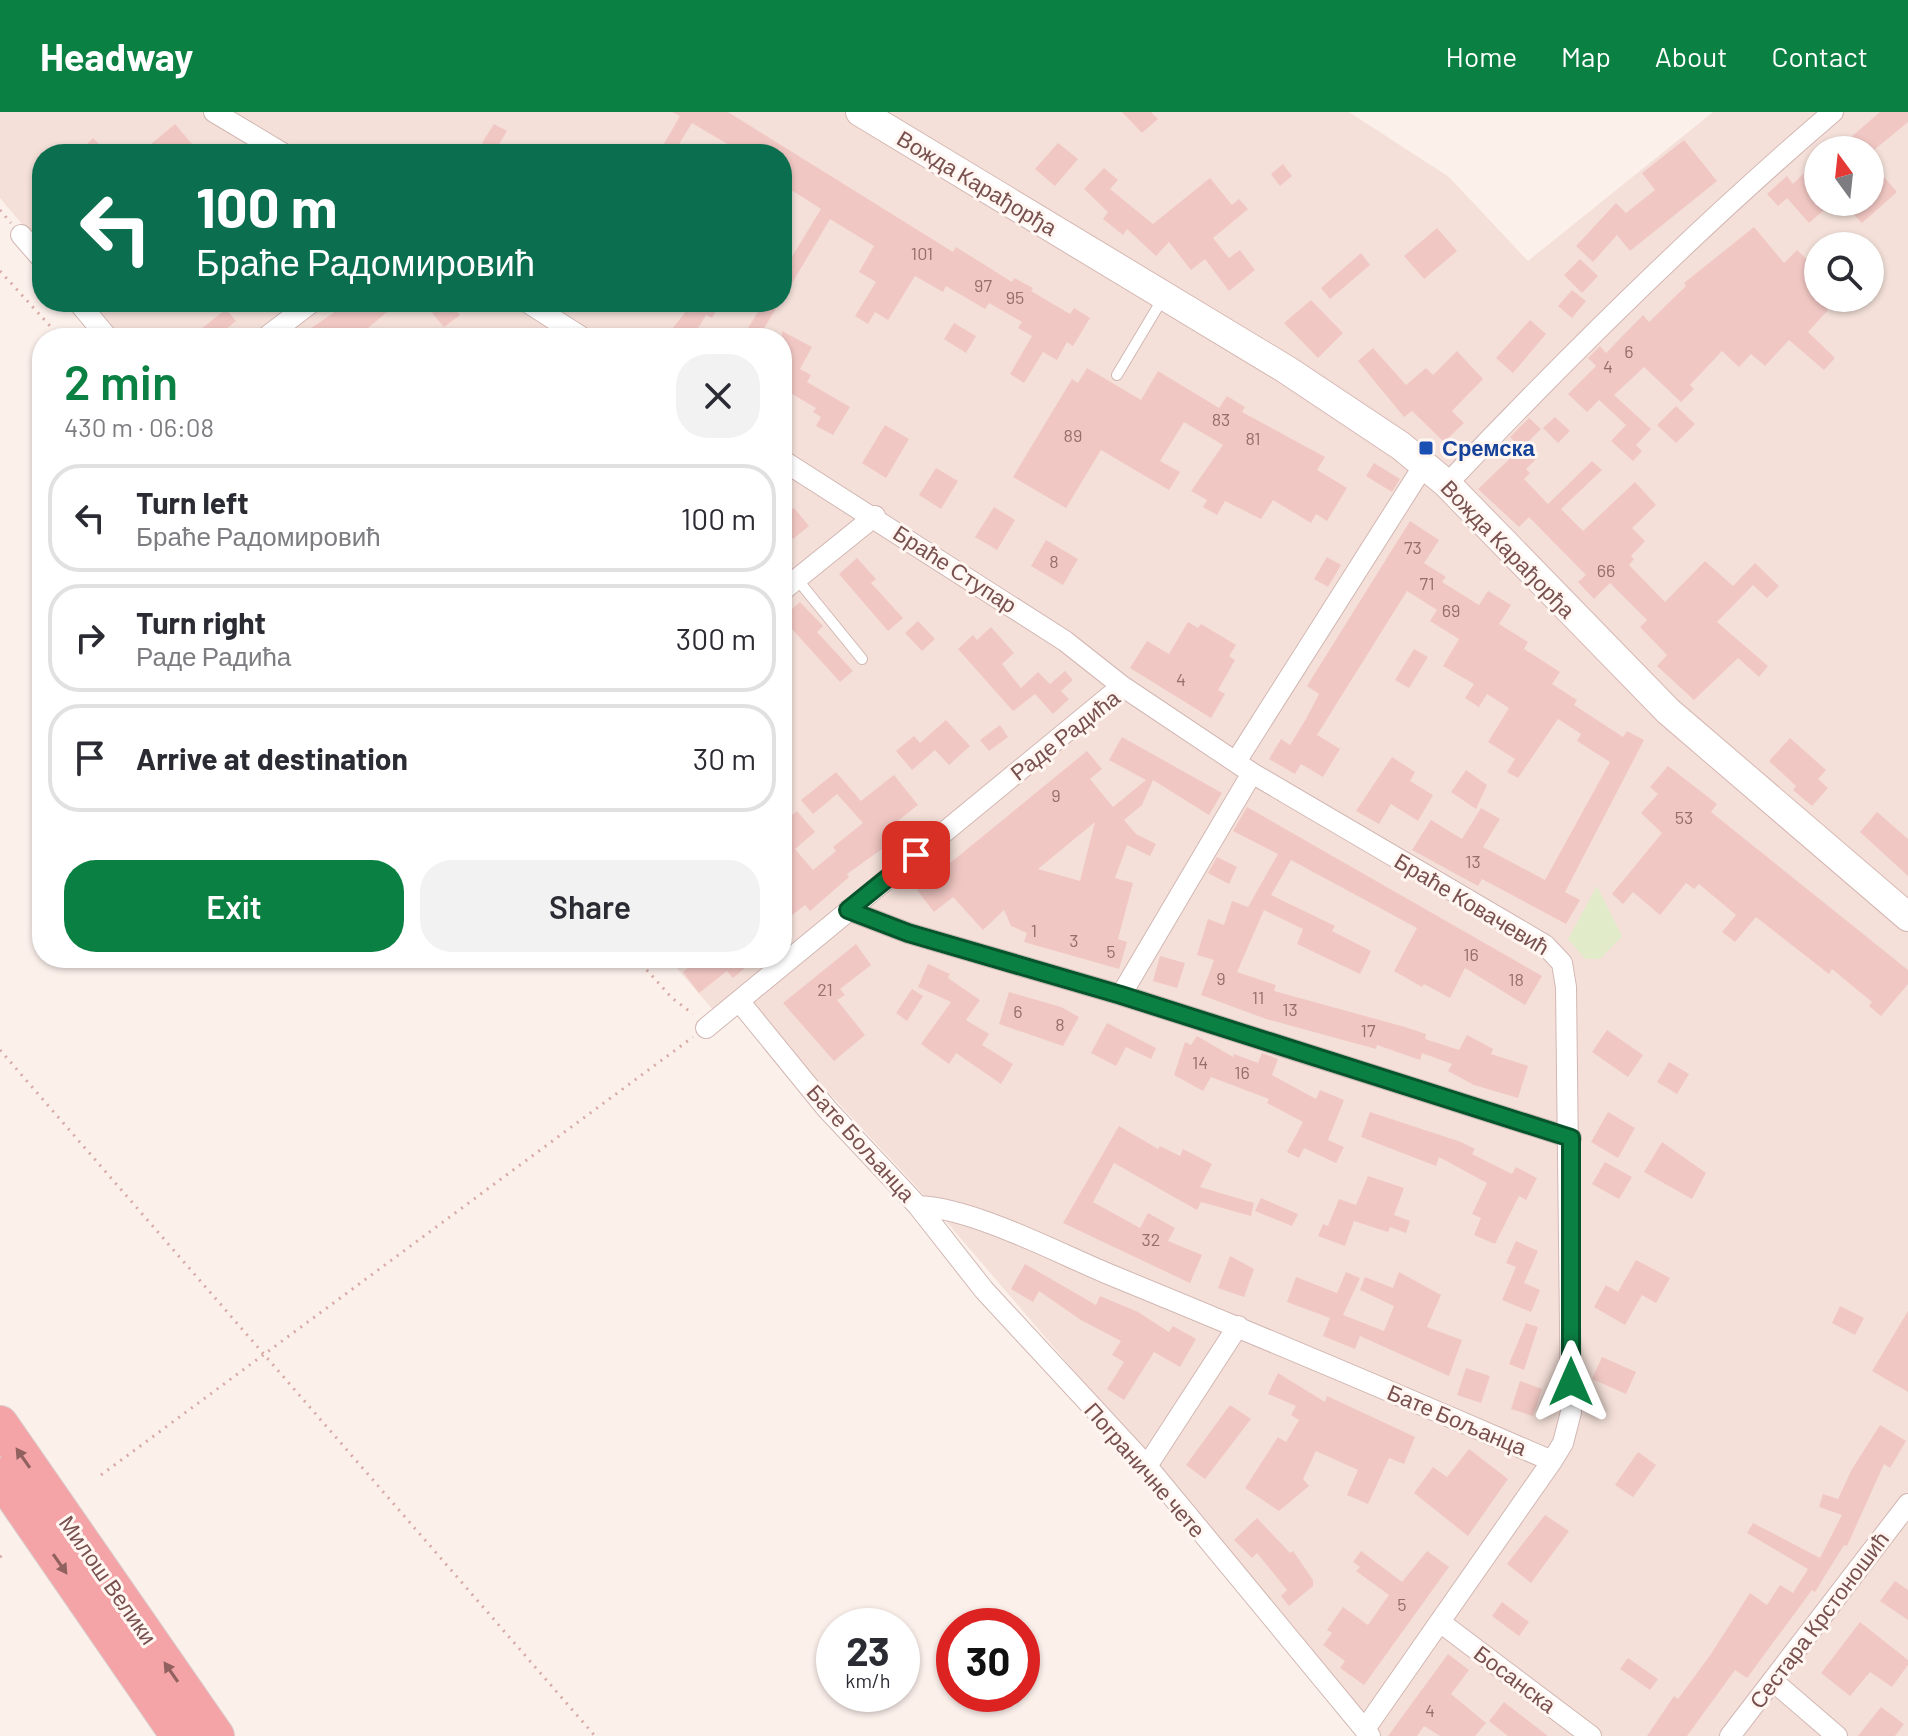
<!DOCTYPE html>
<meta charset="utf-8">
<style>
:root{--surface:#fff;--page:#f2f2f3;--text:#2b2b33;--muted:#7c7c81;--line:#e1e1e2;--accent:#0b8043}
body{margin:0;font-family:Barlow,sans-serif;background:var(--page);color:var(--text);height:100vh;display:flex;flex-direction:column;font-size:30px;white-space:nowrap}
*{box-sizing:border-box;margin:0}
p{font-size:26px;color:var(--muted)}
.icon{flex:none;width:44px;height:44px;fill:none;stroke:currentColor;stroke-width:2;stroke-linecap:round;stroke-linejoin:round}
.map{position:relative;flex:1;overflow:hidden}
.drawer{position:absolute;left:32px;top:216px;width:760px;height:640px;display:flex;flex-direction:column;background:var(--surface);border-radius:32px;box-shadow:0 2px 6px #0004}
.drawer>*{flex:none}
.banner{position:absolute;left:32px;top:32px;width:760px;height:168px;border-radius:32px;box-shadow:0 2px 6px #0004;background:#0b6e4f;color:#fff;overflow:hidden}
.needle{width:52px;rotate:345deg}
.fabs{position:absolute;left:1804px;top:24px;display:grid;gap:16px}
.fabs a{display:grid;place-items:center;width:80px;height:80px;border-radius:50%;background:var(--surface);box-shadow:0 2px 6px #0004;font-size:40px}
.speed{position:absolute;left:816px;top:1496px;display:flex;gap:16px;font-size:40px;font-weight:700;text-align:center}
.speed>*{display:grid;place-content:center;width:104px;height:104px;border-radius:50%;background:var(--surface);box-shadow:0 2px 6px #0004;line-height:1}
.speed small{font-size:20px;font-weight:400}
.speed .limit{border:12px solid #d22;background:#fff;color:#111}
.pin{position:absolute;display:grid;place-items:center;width:68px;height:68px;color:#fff;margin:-34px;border-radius:16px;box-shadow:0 4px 12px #0006}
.me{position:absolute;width:88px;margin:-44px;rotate:0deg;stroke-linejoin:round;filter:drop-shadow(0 0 6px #0008)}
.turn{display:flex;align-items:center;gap:28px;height:168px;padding:0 32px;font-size:36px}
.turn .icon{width:104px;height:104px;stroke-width:2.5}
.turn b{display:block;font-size:56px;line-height:68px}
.round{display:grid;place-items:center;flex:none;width:84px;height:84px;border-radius:32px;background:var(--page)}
.headline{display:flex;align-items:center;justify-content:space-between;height:136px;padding:0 32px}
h1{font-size:48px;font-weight:600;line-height:60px;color:var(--accent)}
.button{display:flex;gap:16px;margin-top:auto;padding:16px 32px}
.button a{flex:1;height:92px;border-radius:32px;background:var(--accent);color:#fff;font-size:32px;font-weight:600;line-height:92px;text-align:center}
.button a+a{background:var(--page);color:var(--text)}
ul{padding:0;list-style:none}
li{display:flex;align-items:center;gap:24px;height:108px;margin:0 16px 12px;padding:0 16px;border:4px solid var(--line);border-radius:32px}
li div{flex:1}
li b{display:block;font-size:30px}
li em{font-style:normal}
header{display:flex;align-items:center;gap:48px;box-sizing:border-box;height:112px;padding:0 40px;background:var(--accent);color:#fff}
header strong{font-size:38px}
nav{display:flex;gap:44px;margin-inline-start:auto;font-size:28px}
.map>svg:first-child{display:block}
.residential{fill:#f4e0d9;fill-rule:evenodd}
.green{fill:#e1ebc9}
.building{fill:#f1c7c3;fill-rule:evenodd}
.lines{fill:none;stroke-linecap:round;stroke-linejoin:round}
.lane-casing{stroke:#d2b7b3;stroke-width:12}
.street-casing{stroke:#d2b7b3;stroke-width:22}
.secondary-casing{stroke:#d6b8b3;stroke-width:30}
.highway-casing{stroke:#d9cecd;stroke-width:38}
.path{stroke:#d7aaa5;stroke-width:3;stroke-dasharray:2 6;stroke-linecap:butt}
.lane{stroke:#fff;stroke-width:10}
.street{stroke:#fff;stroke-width:20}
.secondary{stroke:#fff;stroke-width:28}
.highway{stroke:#f4a4a7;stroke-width:36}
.oneway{fill:#916160}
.route-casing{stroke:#07532c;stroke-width:20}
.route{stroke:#0b8043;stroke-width:14}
.transit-dot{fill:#1a4fb4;stroke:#fff6f2;stroke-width:3}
.labels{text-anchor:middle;stroke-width:6;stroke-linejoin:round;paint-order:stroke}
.number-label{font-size:18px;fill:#966e6b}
.street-label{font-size:22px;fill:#78504e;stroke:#fff6f2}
.transit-label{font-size:22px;font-weight:bold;fill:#164399;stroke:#fff6f2;text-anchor:start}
</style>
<header>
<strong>Headway</strong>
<nav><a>Home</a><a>Map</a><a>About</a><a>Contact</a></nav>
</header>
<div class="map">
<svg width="1908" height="1624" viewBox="0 0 1908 1624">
<rect width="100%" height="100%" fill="#fcf0eb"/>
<path class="residential" d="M0,0h1349l100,65 79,84 185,-149h195v1624h-530l-166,-204 -297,-347 -177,-189 -24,15 -46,-53h114v-620h-665l-29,-36h694v-148h-740v94l-42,-50zM1818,38h52v52h-52zM1818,134h52v52h-52z"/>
<path class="green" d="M1597,774l25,50 -22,23h-15l-17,-20z"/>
<path class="building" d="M672,0h56l225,140 3,-5 56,35 2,-4 19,10 -2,3 39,23 4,-6 16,10 -17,28 -6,-4 -10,18 -14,-8 -19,31 -14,-9 22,-38 -14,-8 4,-6 -33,-19 -4,6 -39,-23 -3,6 -28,-16 -27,44 -13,-8 -7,12 -13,-8 21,-34 -17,-10 15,-26 -44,-27 -48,81v-27l39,-64 -39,-25v-30h-38l-52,-31 -19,31h-15l22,-38z
M1122,0h29l7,7 -16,14z
M1880,0h28v10l-34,28h-38z
M175,12l17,20 -12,10h-41z
M494,12l13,7 -12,20 -13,-8z
M93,26l16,16h-32z
M1684,28l33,41 -87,70 -13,-16 -24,27 -17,-16 40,-43 10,10 29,-23 -13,-17z
M1058,31l20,16 -23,27 -20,-17z
M1818,47v43h15l-24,21 -22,-25 -9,8 -11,-12 20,-18 6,8z
M1870,49l27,31 -35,31 -20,-21h28z
M1283,52l9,12 -12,10 -9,-12z
M1104,56l14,12 -8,9 43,35 57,-46 22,27 7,-6 9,10 -35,29 16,20 11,-8 15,20 -26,21 -24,-32 -14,11 -22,-28 -13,14 -29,-27 -4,6 -20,-16 5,-7 -24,-23z
M1754,115l30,36 13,-13 21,20v31l10,9 -20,22 27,26 -11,12 -35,-30 -24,26 -14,-12 -12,13 -17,-16 -32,34 4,4 -13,13 -37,-35 -30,28 37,34 -15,16 6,6 -9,10 -22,-20 15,-16 -27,-25 -12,12 -19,-18 28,-28 -8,-8 12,-12 6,7 37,-38 6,7 37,-36 -2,-3z
M1437,116l20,23 -33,28 -20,-23z
M1361,141l9,12 -40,34 -9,-11z
M1580,147l18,17 -16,17 -18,-18z
M1572,178l14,11 -14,17 -14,-12z
M1311,188l32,33 -25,25 -34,-35z
M349,190h50l-43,36h-59z
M445,190h4l11,13 -16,12 -12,-14z
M684,190h37l-9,16 -6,-3 -14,23h-27l25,-32z
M764,190h16l-22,36h-16z
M226,197l10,12 -21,17h-25z
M1530,208l16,14 -33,39 -17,-15z
M954,211l22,13 -10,17 -22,-14z
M782,219l30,16 -12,22 11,6 -4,7 43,25 -17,28 -17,-9 5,-9 -8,-5 3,-4 -34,-20z
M1373,236l33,37 20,-17 7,7 24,-24 26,28 -31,32 12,12 -20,19 -32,-31 -8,6 -46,-56z
M1087,256l54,32 17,-29 61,37 8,-12 18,11 -3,5 83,45 -8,13 30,18 -20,33 -11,-7 -5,9 -38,-23 -12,19 -36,-18 -8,14 -14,-8 4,-7 -16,-9 32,-46 -39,-23 -24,39 20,11 -11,18 -68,-40 -35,58 -53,-31 59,-98 6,4z
M1676,294l19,18 -19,19 -19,-18z
M1555,305l15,14 -12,12 -15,-15z
M1529,306l12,11 -18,18 13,12 -10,10 4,4 -6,6 24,25 44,-43 10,9 -41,39 22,22 52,-49 21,23 -24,23 13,13 -14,15 3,3 -5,6 36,37 40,-41 28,25 22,-23 24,23 -12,12 -14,-13 -36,37 51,44 -9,11 -21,-19 -44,42 -37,-34 10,-11 -27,-28 7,-7 -37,-37 -16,16 -16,-17 8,-7 -57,-58 -10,10 -41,-38 43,-41 -11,-11z
M885,313l24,14 -23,39 -24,-15z
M1374,351l26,16 -8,13 -26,-16z
M936,356l22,13 -17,28 -22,-14z
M994,395l21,13 -18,30 -22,-13z
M794,396l15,18 -16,13 -11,-14v-8z
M1410,409l29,19 -15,23 22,14 -4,5 37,23 9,-14 23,14 -12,19 29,18 -4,7 36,23 -8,12 25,16 -3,5 49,32 4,-6 17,9 -79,152 15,8 -14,24 -84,-45 -4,7 -66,-36 19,-30 31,19 19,-31 19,11 -17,28 62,33 65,-118 -33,-21 4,-7 -23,-15 -40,59 -11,-6 8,-13 -27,-17 21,-34 -22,-14 -8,13 -14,-9 9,-14 -31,-18 16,-27 -29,-18 7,-11 -30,-19 -90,144 23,14 -17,28 -22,-13 -6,10 -26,-15 12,-20 9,6 16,-26 13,-25 -12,-8z
M1046,428l32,19 -15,26 -32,-19z
M1327,445l14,8 -13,22 -14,-8z
M857,446l19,21 -5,4 32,35 -15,13 -49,-57z
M800,490l23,24 -6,6 36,39 -13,11 -58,-64z
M918,509l17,18 -13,12 -17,-18z
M1188,510l10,6 3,-4 35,21 -7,11 6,4 -17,30 7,4 -14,24 -81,-50 17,-27 22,13z
M991,515l23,26 -12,11 19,24 17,-16 12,12 15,-13 8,9 -12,11 8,8 -16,15 -18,-20 -22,17 -55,-62 15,-14 4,5z
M1414,537l14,8 -19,31 -14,-8z
M946,608l24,26 -21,19 -14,-15 -23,20 -16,-19 18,-15 6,7z
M1000,613l8,12 -19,14 -9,-11z
M1122,625l100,56 -13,22 -56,-35 -11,25 -18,15 12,14 20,10 -6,12 -23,-11 -12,33 18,5 -15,56 9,3 -8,27 -95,-27 3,-9 -16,-7 -7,-16 -21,20 -30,-33 -19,15 -17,-22 170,-139 15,18 -12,10 23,28 33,-27 -37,-20zM1095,710l-15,59 -42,-12z
M1790,626l36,32 -8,9 10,9 -16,18 -19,-16 3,-4 -27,-25z
M1392,645l23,15 -5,9 23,14 -15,26 -27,-17 -12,20 -23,-13z
M1668,654l49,38 -6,8 197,158v14l-27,32 -12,-10 3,-4 -40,-33 -3,5 -73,-57 -21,25 -13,-10 14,-17 -37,-31 -5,5 -8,-6 -26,32 -27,-23 -10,12 -11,-10 50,-61 -21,-20 17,-19 -8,-7z
M1466,658l21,15 -11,24 -25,-17z
M836,660l25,29 33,-26 24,30 -23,18 8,11 -56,40 2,3 -39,34 -5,-6 -23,18v-100l15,-12 18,21 -20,17 18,21 23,-19 -3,-4 30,-24 -26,-29 -24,20 -12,-14z
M1247,695l295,169 -17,29 -60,-37 -15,30 -26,-14 -2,3 -28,-16 23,-43 -126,-68 -20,35 64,31 -3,5 39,20 -11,23 -63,-30 6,-15 -39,-19 -27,62 39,13 -2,6 131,36 21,7 -1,5 34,11 8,-15 26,14 -2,5 37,12 -10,32 -44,-13 -26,-14 4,-7 -30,-11 -2,7 -43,-15 -1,4 -110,-30 -65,-24 13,-35 -17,-5 11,-36 16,6 8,-24 16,6 30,-53 -45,-23z
M1877,700l31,27v37l-48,-44z
M1217,745l20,10 -8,17 -21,-11z
M856,832l15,21 -31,24 5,6 -8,5 28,35 -31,26 -51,-58z
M1160,844l25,7 -8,25 -24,-7z
M700,846l7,9 9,-9h41l-24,20 -6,-7 -28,22 -16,-21z
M928,852l22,10 -2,4 32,22 -14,20 23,14 -7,11 31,19 -12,20 -45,-31 -7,11 -28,-20 30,-42 -33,-15z
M912,877l11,7 -16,25 -11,-8z
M1009,880l52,15 18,10 -16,29 -64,-22z
M1107,911l49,25 -5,11 -25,-12 -10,19 -25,-13z
M1607,918l36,25 -15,22 -36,-25z
M1197,924l36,21 1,-3 24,9 4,-10 16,6 -6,16 44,24 4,-9 24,10 -16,40 16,7 -8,16 -32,-15 -5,10 -12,-6 16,-30 -36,-19 2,-4 -58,-22 -8,14 -29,-16 11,-33 6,3z
M1669,950l20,12 -12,20 -20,-12z
M1370,1000l91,30 14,7 -3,5 40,20 4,-7 21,11 -11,22 -7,-4 -24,48 -21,-9 7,-17 -9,-4 15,-31 -48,-26 -3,9 -75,-29z
M1608,1000l27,16 -17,30 -27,-16z
M1119,1014l39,23 2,-3 20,10 3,-7 29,15 -12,23 54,16 -3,13 -50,-14 -4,8 -83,-47 -21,39 47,26 8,-15 27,15 -7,13 34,14 -12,28 -127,-60z
M1662,1030l44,31 -14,26 -48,-27z
M1605,1050l27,15 -13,22 -27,-15z
M1368,1064l36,12 -10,27 16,6 -4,12 -16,-6 -2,5 -34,-11 -9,25 -27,-10 5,-12 5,2 11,-27 17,6z
M1261,1086l37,16 -6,12 -37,-15z
M1516,1129l22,10 -14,32 16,7 -9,22 -29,-12 14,-33 -10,-4z
M1230,1144l24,13 -10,28 -26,-9z
M1636,1148l34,18 -14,25 -14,-8 -17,30 -31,-18 12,-22 12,7z
M1025,1152l71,41 4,-9 38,16 31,20 4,-6 23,13 -16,28 -26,-15 -30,48 -17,-11 17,-27 -12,-7 9,-14 -40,-21 -42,-29 -6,11 -22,-13z
M1346,1160l14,6 -17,37 41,16 10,-25 -34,-16 5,-13 28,11 6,-16 42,23 -14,32 35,13 -13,36 -89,-40 -5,13 -32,-13 7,-18 -43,-16 9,-25 41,16z
M1840,1194l24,12 -9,17 -23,-12z
M1908,1199v81l-36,-21z
M1526,1211l12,4 -14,43 -15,-6z
M1602,1245l34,15 -10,22 -34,-15z
M1466,1256l24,8 -9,27 -24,-8z
M1278,1261l47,29 2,-6 88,41 -11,27 -15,-6 -21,46 -21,-9 11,-25 -42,-19 -13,28 6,7 -30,25 -34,-23 33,-51 8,5 13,-22 -8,-5 5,-9 -28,-12z
M1520,1269l22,8 -9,27 -22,-7z
M1230,1293l21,14 -46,60 -19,-14z
M1880,1313l26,16 -16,27 -6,-4 -37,82 -3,-1 -29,47 -3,-2 -65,88 -12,-8 -48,66h-40l27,-40 4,3 33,-45 39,-61 17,12 13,-20 13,8 15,-24 -61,-36 6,-10 67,35 22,-43 -23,-8 4,-13 15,5 14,-30z
M1469,1337l39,30 -40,57 -54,-43 19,-26 14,10z
M1638,1340l18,13 -23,32 -18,-12z
M1545,1403l24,16 -38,52 -24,-19z
M1257,1406l33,35 3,-2 20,29v6l-24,20 -8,-10 6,-6 -30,-37 -5,5 -18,-18z
M1361,1439l41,31 25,-31 22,16 -85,118 -24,-17 5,-7 -22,-16 9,-12 -5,-3 16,-23 25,18 21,-30 -33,-24 4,-4 -7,-5z
M1895,1469l13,9v30l-28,-19z
M1502,1490l27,20 -10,14 -27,-20z
M1860,1510l48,38v5l-16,22 -22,-15 -20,24 -29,-23z
M1448,1542l21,16 -18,24 35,29 -11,13h-35l-16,-10 -7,10h-29z
M1628,1546l30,21 -8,11 -30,-21z
M1504,1590l44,34h-40l-19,-15z
M1881,1595l23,17 -9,12h-37z"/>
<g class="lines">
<g class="lane-casing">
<path id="lane" d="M1117,263l46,-77
M797,467l65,80"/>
</g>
<g class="street-casing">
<path id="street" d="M214,0l70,42
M21,123l21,24
M78,190l30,36
M527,190l56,36
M265,226l47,-36
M782,348l283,181 57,45 130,87 293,172 17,18 4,24 5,425 -8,31 -11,18 -187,268
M1447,372c123,-130 249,-255 386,-372
M782,479l93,-75
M1237,648l187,-295
M848,798l60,23 213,62 450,143
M1121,883l131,-222
M739,889l88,108 91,97 66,84 163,176 223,270
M706,916l416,-342
M918,1094c54,2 136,45 188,67 149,61 298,124 446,188
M1147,1354l91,-140
M1440,1510l151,114
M1773,1569l64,55
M1730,1624l178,-232"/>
</g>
<g class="secondary-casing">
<path id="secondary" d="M860,0l427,258 114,76 46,38 221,227 240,206"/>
</g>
<g class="highway-casing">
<path id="highway" d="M0,1312l216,312
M0,1364l179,260"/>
</g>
<path class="path" d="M0,98l11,13
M0,159l61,67
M636,846l36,40 21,16
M0,938l595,686
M101,1363l592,-438
M0,1445l5,-3"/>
<use href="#lane" class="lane"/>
<use href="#street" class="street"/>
<use href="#secondary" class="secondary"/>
<use href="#highway" class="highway"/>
</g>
<defs><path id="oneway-solid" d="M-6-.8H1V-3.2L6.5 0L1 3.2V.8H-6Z" transform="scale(2)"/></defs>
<g class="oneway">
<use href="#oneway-solid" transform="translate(23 1346) rotate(-125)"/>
<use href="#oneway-solid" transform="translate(60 1452) rotate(55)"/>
<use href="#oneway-solid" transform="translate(171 1560) rotate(-125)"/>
</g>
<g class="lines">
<g class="route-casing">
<path id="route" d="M916,743l-68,55 60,23 213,62 450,143v244"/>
</g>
<use href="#route" class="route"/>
</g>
<rect class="transit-dot" x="1418" y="328" width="16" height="16" rx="4"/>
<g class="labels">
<g class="number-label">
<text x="922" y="148">101</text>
<text x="983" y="180">97</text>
<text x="1015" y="192">95</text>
<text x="1629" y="246">6</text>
<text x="1608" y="261">4</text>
<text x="1221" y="314">83</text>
<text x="1073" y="330">89</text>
<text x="1253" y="333">81</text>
<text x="1413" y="442">73</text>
<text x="1054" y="456">8</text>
<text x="1606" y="465">66</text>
<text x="1427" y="478">71</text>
<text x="1451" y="505">69</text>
<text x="1181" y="574">4</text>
<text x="1056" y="690">9</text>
<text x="1684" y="712">53</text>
<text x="1473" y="756">13</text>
<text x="1034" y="825">1</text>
<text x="1074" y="835">3</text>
<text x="1111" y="846">5</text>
<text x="1471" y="849">16</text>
<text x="1221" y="873">9</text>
<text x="1516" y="874">18</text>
<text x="825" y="884">21</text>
<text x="1258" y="892">11</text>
<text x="1290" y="904">13</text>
<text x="1018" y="906">6</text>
<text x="1060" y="919">8</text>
<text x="1368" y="925">17</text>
<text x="1200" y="957">14</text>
<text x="1242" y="967">16</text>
<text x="1151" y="1134">32</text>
<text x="1402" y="1499">5</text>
<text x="1430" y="1605">4</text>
</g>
<g class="street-label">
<text transform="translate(977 71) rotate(31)" y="8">Вожда Карађорђа</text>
<text transform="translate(1508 437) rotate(46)" y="8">Вожда Карађорђа</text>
<text transform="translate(955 457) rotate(33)" y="8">Браће Ступар</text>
<text transform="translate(1065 623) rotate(-38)" y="8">Раде Радића</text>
<text transform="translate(1472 792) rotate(31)" y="8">Браће Ковачевић</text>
<text transform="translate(861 1031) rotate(48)" y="8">Бате Бољанца</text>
<text transform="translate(1457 1308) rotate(23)" y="8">Бате Бољанца</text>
<text transform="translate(1145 1358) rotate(49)" y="8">Пограничне чете</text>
<text transform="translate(108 1468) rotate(55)" y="8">Милош Велики</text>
<text transform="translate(1819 1508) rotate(-53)" y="8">Сестара Крстоношић</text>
<text transform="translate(1515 1567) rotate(37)" y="8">Босанска</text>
</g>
<g class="transit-label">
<text x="1442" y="344">Сремска</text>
</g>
</g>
</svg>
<div class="fabs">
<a><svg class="needle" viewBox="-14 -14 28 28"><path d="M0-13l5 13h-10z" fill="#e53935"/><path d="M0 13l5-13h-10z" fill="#7c7c81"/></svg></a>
<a><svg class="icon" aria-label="search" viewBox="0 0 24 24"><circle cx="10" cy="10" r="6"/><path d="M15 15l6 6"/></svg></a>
</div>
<div class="speed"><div>23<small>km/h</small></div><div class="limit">30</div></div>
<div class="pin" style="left:916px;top:743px;background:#d93025"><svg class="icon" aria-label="arrive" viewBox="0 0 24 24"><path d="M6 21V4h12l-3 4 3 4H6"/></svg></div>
<svg class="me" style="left:1571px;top:1270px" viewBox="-20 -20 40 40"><path d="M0-17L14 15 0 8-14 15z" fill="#0b8043" stroke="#fff" stroke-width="4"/></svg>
<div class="banner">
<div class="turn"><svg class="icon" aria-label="left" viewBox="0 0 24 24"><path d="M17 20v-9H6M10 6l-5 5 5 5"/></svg><div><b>100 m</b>Браће Радомировић</div></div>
</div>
<section class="drawer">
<div class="headline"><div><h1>2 min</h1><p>430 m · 06:08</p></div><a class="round"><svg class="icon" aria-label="close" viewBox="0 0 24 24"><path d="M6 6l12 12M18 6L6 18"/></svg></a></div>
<ul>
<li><svg class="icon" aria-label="left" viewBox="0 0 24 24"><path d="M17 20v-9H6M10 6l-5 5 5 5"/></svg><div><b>Turn left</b><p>Браће Радомировић</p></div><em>100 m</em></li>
<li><svg class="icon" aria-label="right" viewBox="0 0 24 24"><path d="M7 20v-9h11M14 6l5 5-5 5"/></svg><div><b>Turn right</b><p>Раде Радића</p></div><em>300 m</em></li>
<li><svg class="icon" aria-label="arrive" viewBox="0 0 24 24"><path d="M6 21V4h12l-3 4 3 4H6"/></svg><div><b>Arrive at destination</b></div><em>30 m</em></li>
</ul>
<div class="button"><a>Exit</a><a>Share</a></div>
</section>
</div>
